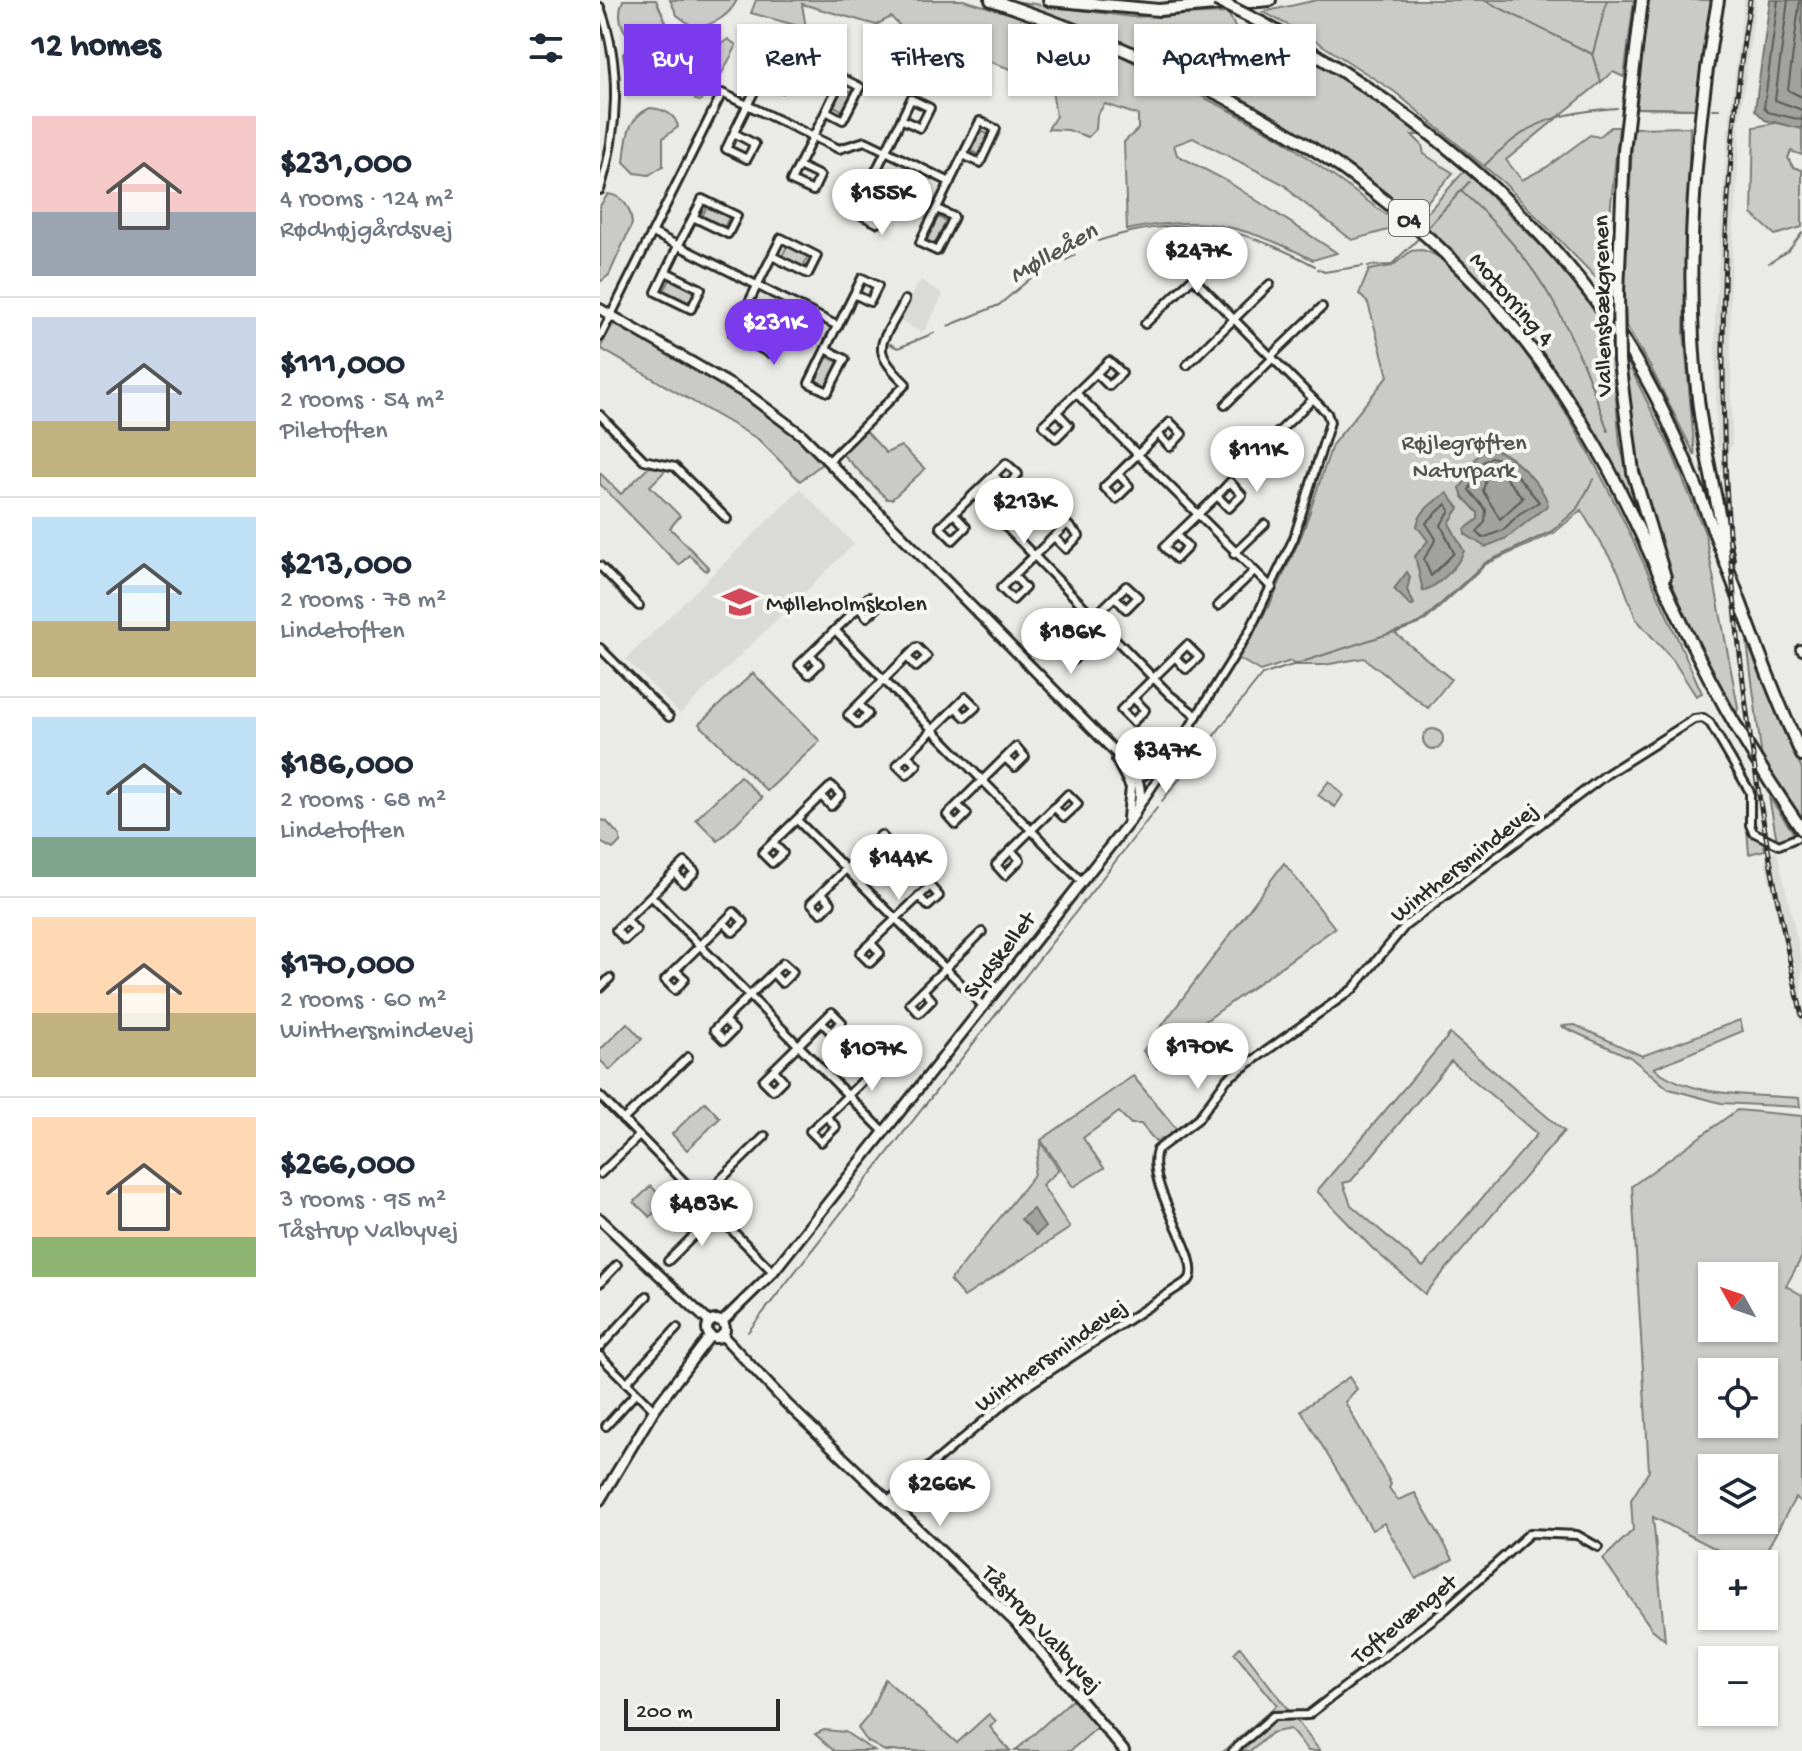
<!DOCTYPE html>
<meta charset="utf-8">
<style>
body{margin:0;font-family:"Gochi Hand",sans-serif;background:#f6f6f7;color:#1f2937;height:100vh;display:flex;flex-direction:column;font-size:30px;white-space:nowrap}
*{box-sizing:border-box;margin:0}
p{font-size:26px;color:#747a83}
.icon{flex:none;width:44px;height:44px;fill:none;stroke:currentColor;stroke-width:2;stroke-linecap:round;stroke-linejoin:round}
.map{position:relative;flex:1;overflow:hidden}
.drawer{display:flex;flex-direction:column;background:#fff;width:600px}
.drawer>*{flex:none}
.banner{position:absolute;left:24px;top:24px;width:760px;height:72px;display:flex;gap:16px}
.needle{width:52px;rotate:310deg}
.fabs{position:absolute;left:1098px;top:1262px;display:grid;gap:16px}
.fabs a{display:grid;place-items:center;width:80px;height:80px;border-radius:0px;background:#fff;box-shadow:0 2px 6px #0004;font-size:40px}
.scale{position:absolute;left:24px;bottom:20px;width:156px;box-sizing:border-box;padding-left:8px;border:4px solid #2b2b2b;border-top:0;font-size:22px;line-height:28px;white-space:nowrap;color:#2b2b2b;-webkit-text-stroke:6px #f6f6f2;paint-order:stroke}
.price{position:absolute;translate:-50% -68px;padding:0 18px;border-radius:28px;background:#fff;color:#222;font-size:26px;line-height:52px;filter:drop-shadow(0 2px 4px #0008)}
.price::after{content:'';position:absolute;left:50%;top:48px;width:24px;height:18px;margin-left:-12px;background:inherit;clip-path:polygon(0 0,100% 0,50% 100%)}
.price.selected{background:#7c3aed;color:#fff}
ul{padding:0;list-style:none}
li{display:flex;align-items:center;gap:24px;height:200px;padding:0 32px}
li+li{border-top:2px solid #e0e1e3}
li span{display:grid;place-items:center;flex:none;width:224px;height:160px;border-radius:0px;color:#555}
li>.icon{margin-inline-start:auto}
span .icon{width:96px;height:96px;fill:#fffc;stroke-width:1}
li b{font-size:34px}
h2{display:flex;justify-content:space-between;align-items:center;height:96px;padding:0 32px;font-size:34px}
.tag{padding:0 28px;border-radius:0px;background:#fff;box-shadow:0 2px 6px #0004;font-size:28px;line-height:72px}
.tag.selected{background:#7c3aed;color:#fff}
main{display:flex;flex:1;min-height:0}
.map>svg:first-child{display:block}
</style>
<main>
<section class="drawer">
<h2>12 homes<svg class="icon" aria-label="filters" viewBox="0 0 24 24"><path d="M4 7h16M4 17h16"/><circle cx="9" cy="7" r="2"/><circle cx="15" cy="17" r="2"/></svg></h2>
<ul>
<li><span style="background:linear-gradient(#f6c9c9 60%,#9aa5b1 0)"><svg class="icon" aria-label="home" viewBox="0 0 24 24"><path d="M3 11l9-7 9 7M6 9v11h12V9"/></svg></span><div><b>$231,000</b><p>4 rooms · 124 m²</p><p>Rødhøjgårdsvej</p></div></li>
<li><span style="background:linear-gradient(#c9d6e8 65%,#c2b280 0)"><svg class="icon" aria-label="home" viewBox="0 0 24 24"><path d="M3 11l9-7 9 7M6 9v11h12V9"/></svg></span><div><b>$111,000</b><p>2 rooms · 54 m²</p><p>Piletoften</p></div></li>
<li><span style="background:linear-gradient(#bfe0f5 65%,#c2b280 0)"><svg class="icon" aria-label="home" viewBox="0 0 24 24"><path d="M3 11l9-7 9 7M6 9v11h12V9"/></svg></span><div><b>$213,000</b><p>2 rooms · 78 m²</p><p>Lindetoften</p></div></li>
<li><span style="background:linear-gradient(#bfe0f5 75%,#7fa58c 0)"><svg class="icon" aria-label="home" viewBox="0 0 24 24"><path d="M3 11l9-7 9 7M6 9v11h12V9"/></svg></span><div><b>$186,000</b><p>2 rooms · 68 m²</p><p>Lindetoften</p></div></li>
<li><span style="background:linear-gradient(#ffd9b3 60%,#c2b280 0)"><svg class="icon" aria-label="home" viewBox="0 0 24 24"><path d="M3 11l9-7 9 7M6 9v11h12V9"/></svg></span><div><b>$170,000</b><p>2 rooms · 60 m²</p><p>Winthersmindevej</p></div></li>
<li><span style="background:linear-gradient(#ffd9b3 75%,#8fb573 0)"><svg class="icon" aria-label="home" viewBox="0 0 24 24"><path d="M3 11l9-7 9 7M6 9v11h12V9"/></svg></span><div><b>$266,000</b><p>3 rooms · 95 m²</p><p>Tåstrup Valbyvej</p></div></li>
</ul>
</section>
<div class="map">
<svg width="1202" height="1751" viewBox="0 0 1202 1751">
<rect width="100%" height="100%" fill="#eaeae6"/>
<filter id="ink" filterUnits="userSpaceOnUse"><feTurbulence type="fractalNoise" baseFrequency=".0125" numOctaves="2"/><feDisplacementMap in="SourceGraphic" scale="16" xChannelSelector="R" yChannelSelector="G"/><feConvolveMatrix kernelMatrix="1 2 1 2 8 2 1 2 1" color-interpolation-filters="sRGB"/></filter>
<g filter="url(#ink)">
<g fill="#dadad6">
<polygon points="1144,0 1156,0 1140,119 1139,125 1129,124"/>
<polygon points="1128,127 1139,127 1140,134 1130,288 1132,444 1129,450 1122,450 1117,447 1115,316"/>
<polygon points="321,280 343,294 325,330 320,332 299,319"/>
<polygon points="200,489 254,544 80,714 26,659"/>
<polygon points="1177,851 1202,961 1202,1028 1165,860 1169,853"/>
</g>
<g fill="#cacac7" stroke="#7a7a79" stroke-width="2" fill-rule="evenodd">
<path d="M23 0H56L66 22 65 28 48 41C24 43 15 20 23 0Z"/>
<path d="M70 0H137C128 18 114 23 96 29L77 15Z"/>
<path d="M156 0H363L416 15 519 55 635 113 682 139 802 226 752 240 695 196 685 185 593 138 574 145 577 155 627 181 737 253 713 260C649 226 599 214 527 230L524 142 538 129V115L505 104 497 115 496 129 488 137 468 130 448 129 456 116 451 83 307 33 291 17 276 25 202 4 206 28 151 13Z"/>
<path d="M405 0 532 17 628 13 636 29 654 35 655 49 671 34C723 64 775 94 819 135H812L822 145 824 154 853 173 814 216C692 115 553 51 405 0Z"/>
<polygon points="717,0 1034,0 1024,77 1013,72 906,160 922,180 947,167 990,135 999,137 1011,127 1019,127 1009,223 1008,290 904,183 795,92 705,34 663,12"/>
<polygon points="1046,0 1111,0 1096,109 1033,108"/>
<path d="M128 39 136 45 135 49 116 84 100 101 95 100C90 75 107 53 128 39Z"/>
<polygon points="241,87 254,93 245,112 232,105"/>
<path d="M50 108C63 109 75 113 78 127L63 138V166L49 175 35 173 24 162C27 138 26 119 50 108Z"/>
<polygon points="1181,122 1202,129 1202,155 1191,151 1188,158 1193,167 1202,170 1202,227 1175,235 1152,214 1154,127"/>
<polygon points="1090,127 1084,332 1095,456 1051,368 1026,326 1024,293 1033,128"/>
<polygon points="379,130 392,136 382,156 369,150"/>
<path d="M865 170 970 275 1010 328 1020 445 1040 521C985 407 914 306 820 221Z"/>
<polygon points="272,186 288,194 278,215 261,207"/>
<path d="M8 194C24 196 31 209 32 224L9 275 0 282V206Z"/>
<polygon points="108,204 130,215 123,230 101,219"/>
<polygon points="336,216 348,222 337,245 325,239"/>
<polygon points="188,244 209,254 202,269 181,258"/>
<path d="M821 250C840 252 855 273 868 286 980 399 1037 551 1102 693L1096 696 1073 660 1036 619 1018 571 981 510 954 533 886 564 826 620 795 633 851 679 828 708 764 658 724 665H694L691 661 660 671 638 658 670 604 703 532 732 445 788 376 768 303 759 294 769 270 792 266 811 251Z"/>
<polygon points="71,278 95,290 87,305 63,293"/>
<polygon points="150,319 173,331 164,350 140,338"/>
<path d="M15 321C78 358 180 404 223 463L200 481 158 439 0 348Z"/>
<path d="M1024 355 1071 450 1105 533 1138 707 1136 718C1090 630 1044 535 1029 436 1025 410 1026 382 1024 355Z"/>
<polygon points="227,357 240,363 228,387 215,380"/>
<polygon points="266,431 286,453 301,446 325,469 292,499 287,499 242,454"/>
<polygon points="49,467 68,468 50,486 80,516 70,528 109,568 106,571 89,555 79,565 0,484 0,473 21,494"/>
<polygon points="1147,642 1202,769 1202,820 1162,759"/>
<polygon points="153,673 220,741 167,791 99,724"/>
<circle cx="833" cy="739" r="10"/>
<polygon points="140,776 162,798 118,841 96,819"/>
<polygon points="729,781 743,795 735,807 718,795"/>
<polygon points="1169,797 1195,835 1184,842 1177,841"/>
<polygon points="0,820 6,821 20,836 20,842 13,849 0,842"/>
<polygon points="1147,828 1164,843 1165,850 1149,854"/>
<polygon points="684,863 735,928 590,1032 557,1068 543,1051"/>
<path d="M1140 1020 1143 1031 1054 1068C1092 1098 1152 1094 1199 1098L1200 1107 1121 1103 1069 1089 1030 1057 961 1026 975 1025 1042 1056Z"/>
<polygon points="27,1023 42,1039 10,1070 0,1060 0,1050"/>
<path d="M850 1034 964 1131 825 1294 772 1248 717 1191ZM851 1061 937 1134 823 1267 751 1205 743 1183 751 1181Z"/>
<polygon points="533,1076 578,1131 556,1142 541,1124 531,1124 519,1112 483,1138 504,1168 473,1187 441,1140"/>
<polygon points="105,1102 120,1118 87,1150 72,1134"/>
<path d="M1137 1110 1202 1116V1257L1186 1286 1202 1295V1502L1195 1498 1159 1564H1146L1053 1517 1065 1640 1052 1629 1003 1559 1033 1530 1031 1500 1049 1471 1032 1186ZM1112 1276H1164V1328H1112ZM1112 1372H1164V1424H1112ZM1164 1468V1520H1112V1468Z"/>
<polygon points="441,1143 459,1170 442,1185 470,1228 364,1297 350,1281 433,1176"/>
<polygon points="51,1186 65,1201 50,1217 34,1202"/>
<polygon points="749,1377 757,1389 745,1402 791,1484 789,1488 798,1500 815,1493 853,1559 816,1579 784,1523 772,1530 701,1410"/>
<polygon points="640,1647 720,1751 708,1751 690,1729 671,1733 651,1751 624,1751 677,1705 634,1653"/>
<polygon points="285,1679 357,1743 389,1714 396,1721 390,1727 410,1751 285,1751 267,1741 258,1728 269,1715"/>
<polygon points="474,1698 498,1727 470,1751 415,1751"/>
<polygon points="224,1730 245,1732 274,1751 234,1751 215,1734"/>
</g>
<g fill="#a1a19e" stroke="#727270" stroke-width="2">
<polygon points="1170,0 1202,0 1202,129 1165,120 1155,110"/>
<polygon points="81,33 101,34 105,42 83,68 81,85 66,84 53,70 47,86 34,88 28,85 23,54 29,46 40,48 46,54 46,47"/>
<path d="M890 449C909 450 944 486 948 505L907 538 885 547 865 534V529L878 519V513L863 497 860 488C873 474 868 456 890 449Z"/>
<path d="M847 493 859 508 849 523 864 551C857 567 840 585 823 591L815 556 828 541 817 526C819 512 835 500 847 493Z"/>
<polygon points="807,572 810,577 807,590 814,604 811,606 794,589"/>
<polygon points="433,1209 445,1227 436,1235 421,1219"/>
</g>
<g fill="none" stroke-linecap="round" stroke-linejoin="round">
<g stroke="#5a5a59" stroke-width="2">
<polyline points="1178,0 1164,108 1168,112 1202,120"/>
<polyline points="1188,0 1175,100 1202,110"/>
<polyline points="1200,0 1188,90 1202,97"/>
<polygon points="83,41 89,41 90,46 77,63 73,75 50,62 53,55"/>
<polygon points="891,457 905,461 939,502 919,514 903,530 883,538 877,532 885,522 886,510 869,490 880,464"/>
<polygon points="896,467 923,498 900,519 883,491 888,469"/>
<polygon points="846,504 850,510 841,525 854,553 831,576 824,559 836,539 826,523"/>
</g>
<g stroke="#727270" stroke-width="2">
<polyline points="884,0 992,54 1001,82"/>
<polyline points="993,53 1007,0"/>
<polyline points="1037,108 1093,109"/>
<polyline points="1112,109 1119,109"/>
<path d="M885 165C926 122 959 112 1017 108"/>
<path d="M861 191C943 263 973 330 1008 431"/>
<polyline points="828,227 869,182"/>
<path d="M498 241C581 213 639 225 715 266"/>
<polyline points="1169,263 1188,251 1202,233"/>
<polyline points="768,266 791,265 819,238"/>
<polyline points="718,269 724,272 763,266"/>
<polyline points="348,326 399,305 431,278 475,255"/>
<polyline points="290,344 298,348 334,333"/>
<polyline points="562,801 662,675 819,624 885,563 952,531 976,510 994,479"/>
<polyline points="148,1332 557,808"/>
</g>
<g stroke="#2b2b2b" stroke-width="12">
<g id="street">
<path d="M0 7C22 66 18 131 0 190"/>
<path d="M134 133 155 144 147 159 126 149C140 120 154 91 169 63L170 61 190 71 182 88 161 78"/>
<path d="M199 166 220 176 213 191 191 181 226 111C231 100 237 89 242 78L260 87 243 120 226 111"/>
<path d="M272 179 293 190 277 223 255 212C262 199 268 186 275 173L299 124 311 99 330 108 320 128 301 119"/>
<polyline points="337,209 354,217 337,251 320,243 322,238 380,121 396,129 380,163 363,155"/>
<polyline points="53,233 238,326"/>
<path d="M66 272 101 289 91 309 56 292C63 277 71 261 78 246L102 200V199L137 216 128 234 93 217"/>
<path d="M142 315 179 334 169 353 133 334 142 315 143 314C152 296 161 278 170 260L181 238 217 256 208 274 172 256"/>
<polyline points="545,324 627,245"/>
<polyline points="0,337 122,93 239,149 265,141 350,182"/>
<polyline points="226,349 245,359 228,392 209,383 235,330 238,326 254,294 270,302 278,286 262,278 254,294"/>
<polyline points="671,356 722,307"/>
<polyline points="587,365 670,284"/>
<polyline points="476,393 672,588"/>
<polyline points="625,405 673,358"/>
<polyline points="457,412 469,425 456,438 443,425 509,361 522,373 509,386 496,373"/>
<polyline points="0,415 44,460 75,467 127,519"/>
<polyline points="671,439 689,457"/>
<polyline points="668,442 713,399"/>
<path d="M228 462 306 384C266 345 283 345 305 300"/>
<polyline points="518,474 504,487 516,499 529,486 518,474 570,422 582,434 570,447 558,434"/>
<polyline points="374,494 570,695 597,716"/>
<polyline points="354,514 366,527 353,540 340,527 406,463 418,474 406,487 394,475"/>
<polyline points="576,535 588,547 576,559 564,547 617,496 629,508 642,495 630,482 617,496"/>
<polyline points="634,554 665,524"/>
<polyline points="0,566 39,606"/>
<polyline points="414,576 425,588 413,600 401,588 467,524 479,536 466,549 454,537"/>
<polyline points="618,606 653,572"/>
<polyline points="235,630 481,881"/>
<polyline points="474,637 485,648 472,661 461,649 526,586 538,597 526,609 515,597"/>
<polyline points="0,648 69,717"/>
<polyline points="1200,649 1202,651"/>
<polyline points="210,654 219,664 209,674 199,665 269,597 278,607 267,617 258,607"/>
<polyline points="533,698 545,710 533,722 521,710 587,645 599,657 586,669 575,657"/>
<polyline points="259,704 268,714 258,724 248,715 317,647 327,657 316,667 307,657"/>
<polyline points="307,755 317,765 307,775 297,765 366,697 376,707 365,717 356,708"/>
<polyline points="530,783 568,762 649,632 694,538 730,422 727,413 593,278"/>
<polyline points="357,805 367,814 356,825 347,815 416,747 425,757 415,767 405,758"/>
<polyline points="538,808 565,768"/>
<polyline points="197,820 383,1006"/>
<polyline points="173,843 183,853 172,863 162,853 229,788 232,786 241,795 231,806 221,796"/>
<polyline points="411,850 420,860 405,875 396,865 468,794 478,804 464,817 454,807"/>
<polyline points="222,893 231,903 221,913 211,903 281,835 290,845 279,855 270,846"/>
<polyline points="51,896 284,1132"/>
<polyline points="26,920 36,930 25,940 16,930 85,862 95,872 84,883 75,873"/>
<polyline points="271,943 280,953 270,963 260,953 330,886 339,896 328,906 319,896"/>
<polyline points="75,970 85,979 75,990 65,980 134,912 144,922 133,932 124,923"/>
<polyline points="0,988 10,978"/>
<polyline points="323,990 332,1000 319,1013 310,1003 382,932"/>
<polyline points="124,1020 134,1030 124,1040 114,1030 183,963 193,972 182,983 173,973"/>
<polyline points="174,1070 183,1080 173,1090 163,1080 232,1012 242,1022 231,1032 222,1023"/>
<polyline points="0,1096 173,1272"/>
<polyline points="226,1116 236,1127 221,1142 210,1131 230,1113 286,1058"/>
<polyline points="23,1120 88,1057"/>
<polyline points="0,1174 39,1136"/>
<polyline points="101,1199 165,1136"/>
<polyline points="68,1261 116,1214"/>
<polyline points="0,1283 17,1265"/>
<polyline points="0,1347 47,1296"/>
<polyline points="0,1356 54,1410"/>
<polyline points="26,1383 77,1328"/>
<polyline points="6,1426 36,1393"/>
<path d="M288 1501 421 1390 589 1280C604 1259 544 1186 557 1150L598 1119 627 1079 753 989 805 926 1007 774 1094 719 1103 718 1110 723 1150 792V825L1153 832 1179 845 1196 838"/>
<polyline points="633,1751 673,1716 708,1715 846,1609 930,1533 977,1535 998,1547"/>
</g>
</g>
<g stroke="#2b2b2b" stroke-width="14">
<g id="secondary">
<path d="M0 309 150 396 202 435 529 766C544 784 543 803 530 821L173 1272 122 1322"/>
<polyline points="517,760 531,787 528,818"/>
<polyline points="0,1219 109,1322"/>
<circle cx="116" cy="1329" r="9"/>
<polyline points="122,1335 187,1404 415,1622 524,1751"/>
<polyline points="0,1500 54,1410 110,1336"/>
</g>
</g>
<g stroke="#2b2b2b" stroke-width="16">
<g id="highway">
<path d="M391 0C652 86 868 214 1005 462 1038 522 1063 586 1094 648 1125 711 1162 772 1202 830"/>
<polyline points="449,0 559,10 670,0"/>
<path d="M1118 0C1095 130 1083 268 1098 399 1104 454 1119 506 1128 560"/>
<path d="M664 24C822 113 970 232 1055 395 1114 511 1147 637 1202 755"/>
<polyline points="1018,292 1024,151 1042,0"/>
<polyline points="1019,361 1033,472 1065,577"/>
</g>
</g>
<use href="#street" stroke="#f6f6f2" stroke-width="6"/>
<use href="#secondary" stroke="#f6f6f2" stroke-width="8"/>
<use href="#highway" stroke="#f6f6f2" stroke-width="10"/>
<g stroke="#2b2b2b" stroke-width="5">
<path id="rail" d="M1150 0C1097 338 1126 684 1202 1016"/>
</g>
<use href="#rail" stroke="#f6f6f2" stroke-width="2" stroke-dasharray="6" stroke-linecap="butt"/>
<g stroke="#2b2b2b" stroke-width="16" stroke-linecap="butt">
<g id="highway-bridge">
<polyline points="616,0 664,24"/>
<polyline points="1018,292 1019,361"/>
</g>
</g>
<use href="#highway-bridge" stroke="#f6f6f2" stroke-width="10"/>
</g>
</g>
<defs>
<g id="school-bare" transform="scale(2.76)"><path d="M0-5L7-2L0 1L-7-2ZM-4 1L0 2.5L4 1V4Q0 6-4 4Z" fill="#d1495b" stroke="#f6f6f2" stroke-width="2.5" paint-order="stroke"/></g>
</defs>
<g fill-rule="evenodd">
<use href="#school-bare" x="140" y="602"/>
</g>
<g text-anchor="middle" stroke-width="8" stroke-linejoin="round" paint-order="stroke">
<rect fill="#f6f6f2" stroke="#686867" stroke-width="2" x="789" y="200" width="40" height="36" rx="6"/>
<g font-size="22" font-weight="bold" fill="#2b2b2b">
<text x="809" y="226">O4</text>
</g>
<g font-size="24" fill="#2b2b2b" stroke="#f6f6f2">
<text transform="translate(913 298) rotate(49)" y="8">Motorring 4</text>
<text transform="translate(1001 306) rotate(-91)" y="8">Vallensbækgrenen</text>
<text transform="translate(863 861) rotate(-38)" y="8">Winthersmindevej</text>
<text transform="translate(398 954) rotate(-52)" y="8">Sydskellet</text>
<text transform="translate(450 1354) rotate(-35)" y="8">Winthersmindevej</text>
<text transform="translate(803 1618) rotate(-39)" y="8">Toftevænget</text>
<text transform="translate(443 1628) rotate(47)" y="8">Tåstrup Valbyvej</text>
</g>
<g font-size="24" fill="#535352" stroke="#f6f6f2">
<text x="864" y="449">Røjlegrøften<tspan x="864" dy="28">Naturpark</tspan></text>
</g>
<g font-size="24" fill="#2b2b2b" stroke="#f6f6f2" text-anchor="start">
<text x="166" y="610">Mølleholmskolen</text>
</g>
<g font-size="26" font-style="italic" fill="#545453" stroke="#f6f6f2">
<text transform="translate(452 251) rotate(-30)" y="9">Mølleåen</text>
</g>
</g>
</svg>
<div class="fabs">
<a><svg class="needle" viewBox="-14 -14 28 28"><path d="M0-13l5 13h-10z" fill="#e53935"/><path d="M0 13l5-13h-10z" fill="#747a83"/></svg></a>
<a><svg class="icon" aria-label="locate" viewBox="0 0 24 24"><circle cx="12" cy="12" r="6"/><path d="M12 2v4M12 18v4M2 12h4M18 12h4"/></svg></a>
<a><svg class="icon" aria-label="layers" viewBox="0 0 24 24"><path d="M12 4l9 5-9 5-9-5zM3 14l9 5 9-5"/></svg></a>
<a>+</a>
<a>−</a>
</div>
<div class="scale">200 m</div>
<b class="price" style="left:282px;top:237px">$155K</b>
<b class="price" style="left:597px;top:295px">$247K</b>
<b class="price selected" style="left:174px;top:367px">$231K</b>
<b class="price" style="left:657px;top:494px">$111K</b>
<b class="price" style="left:424px;top:546px">$213K</b>
<b class="price" style="left:471px;top:676px">$186K</b>
<b class="price" style="left:566px;top:795px">$347K</b>
<b class="price" style="left:299px;top:902px">$144K</b>
<b class="price" style="left:598px;top:1091px">$170K</b>
<b class="price" style="left:272px;top:1093px">$107K</b>
<b class="price" style="left:102px;top:1248px">$483K</b>
<b class="price" style="left:340px;top:1528px">$266K</b>
<div class="banner">
<a class="tag selected">Buy</a>
<a class="tag">Rent</a>
<a class="tag">Filters</a>
<a class="tag">New</a>
<a class="tag">Apartment</a>
</div>
</div>
</main>
